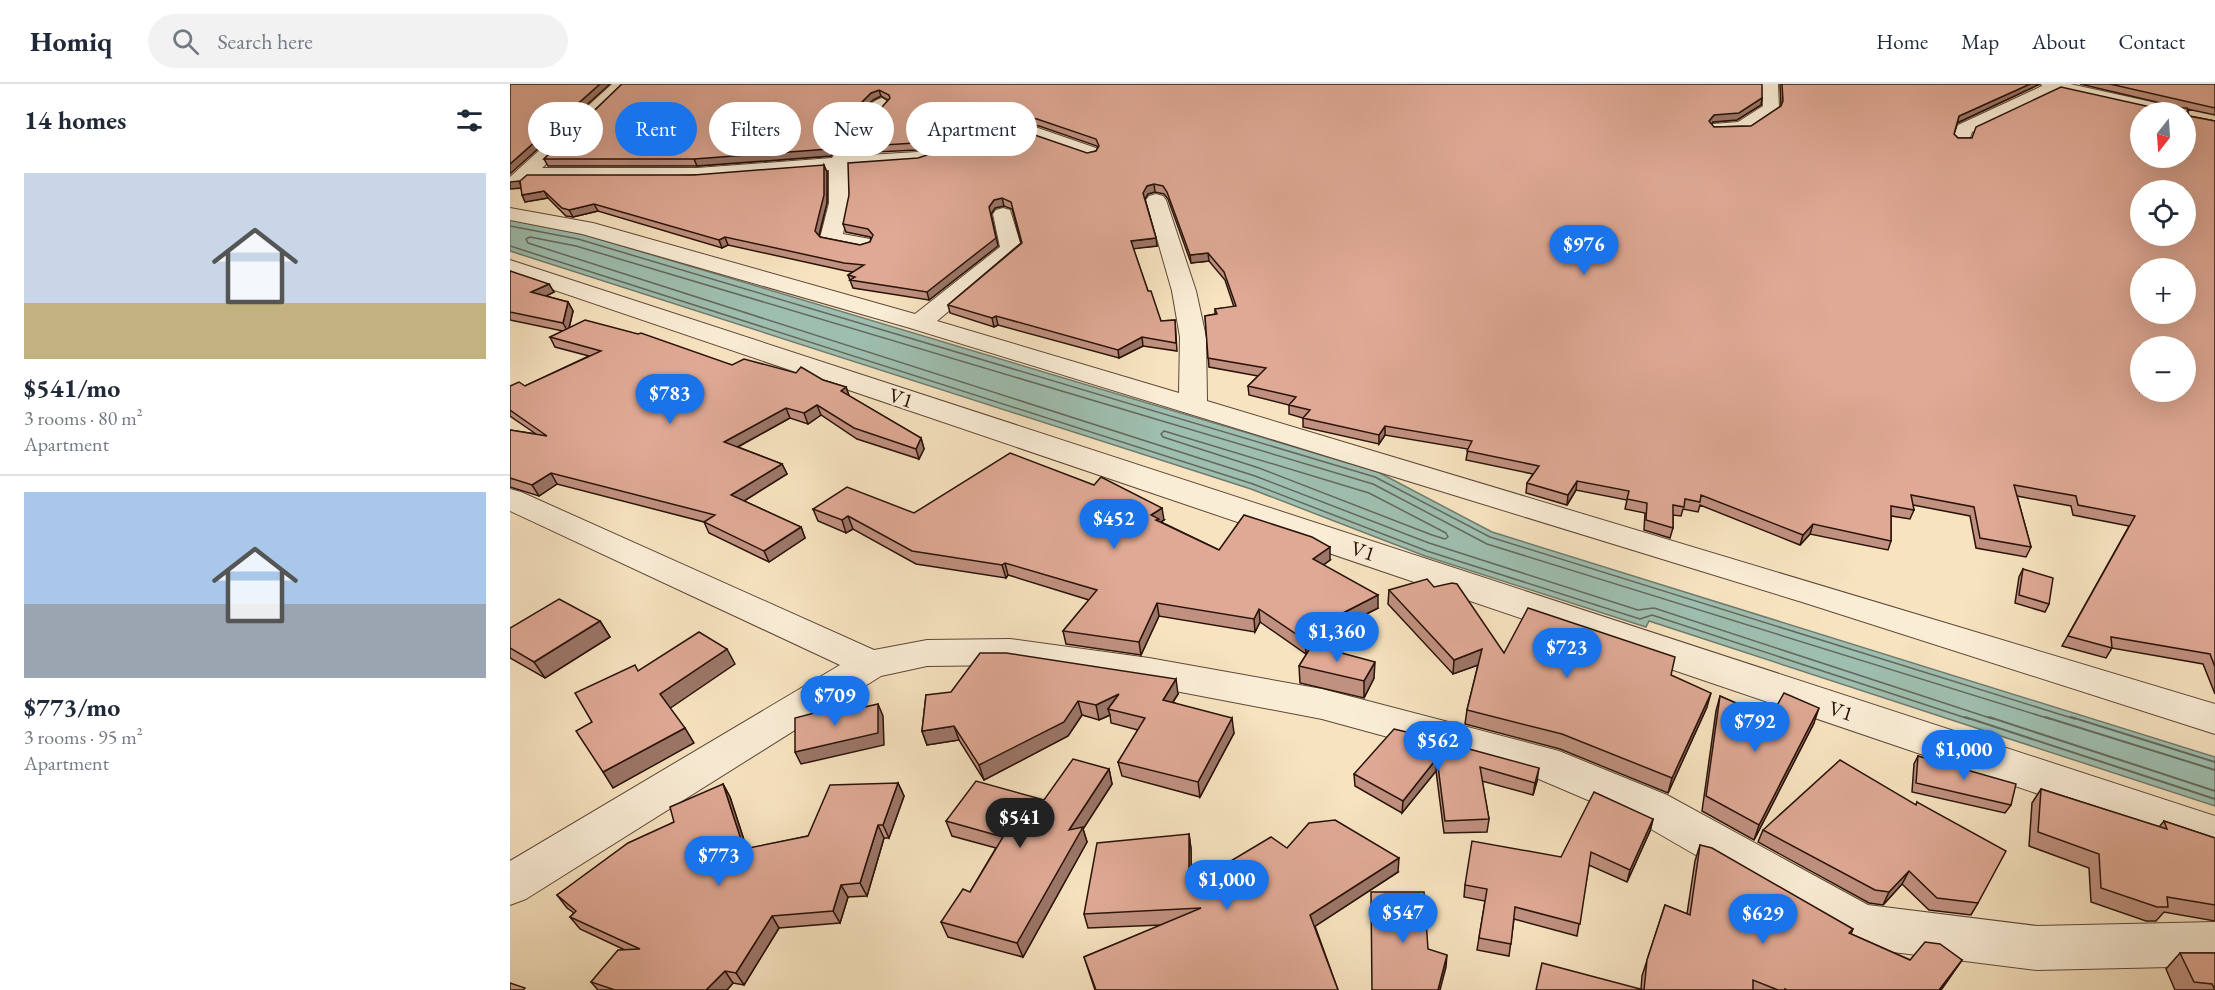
<!DOCTYPE html>
<meta charset="utf-8">
<style>
body{margin:0;font-family:"EB Garamond",serif;background:#f2f2f3;color:#1f2937;height:100vh;display:flex;flex-direction:column;font-size:22px;white-space:nowrap}
*{box-sizing:border-box;margin:0}
p{font-size:20px;color:#747a83}
.icon{flex:none;width:33px;height:33px;fill:none;stroke:currentColor;stroke-width:2;stroke-linecap:round;stroke-linejoin:round}
.map{position:relative;flex:1;overflow:hidden}
.details{display:flex;flex-direction:column;background:#fff;width:510px}
.details>*{flex:none}
.hud{position:absolute;left:18px;top:18px;width:570px;height:54px;display:flex;gap:12px}
.needle{width:39px;rotate:197deg}
.fabs{position:absolute;left:1620px;top:18px;display:grid;gap:12px}
.fabs a{display:grid;place-items:center;width:66px;height:66px;border-radius:50%;background:#fff;box-shadow:0 6px 24px #0002;font-size:30px}
.price{position:absolute;translate:-50% -51px;padding:0 14px;border-radius:21px;background:#1a73e8;color:#fff;font-size:20px;line-height:39px;filter:drop-shadow(0 2px 3px #0008)}
.price::after{content:'';position:absolute;left:50%;top:36px;width:18px;height:14px;margin-left:-9px;background:inherit;clip-path:polygon(0 0,100% 0,50% 100%)}
.price.selected{background:#222;color:#fff}
ul{padding:0;list-style:none}
li{display:grid;align-content:center;gap:12px;height:318px;padding:0 24px}
li+li{border-top:2px solid #e0e1e3}
li span{display:grid;place-items:center;height:186px;border-radius:0px;color:#555}
li>.icon{margin-inline-start:auto}
span .icon{width:108px;height:108px;fill:#fffc;stroke-width:1}
li b{font-size:26px}
h2{display:flex;justify-content:space-between;align-items:center;height:72px;padding:0 24px;font-size:26px}
.tag{padding:0 21px;border-radius:27px;background:#fff;box-shadow:0 6px 24px #0002;font-size:21px;line-height:54px}
.tag.selected{background:#1a73e8;color:#fff}
header{display:flex;align-items:center;gap:36px;box-sizing:border-box;height:84px;padding:0 30px;background:#fff;border-bottom:2px solid #e0e1e3}
header strong{font-size:28px}
nav{display:flex;gap:33px;margin-inline-start:auto;font-size:21px}
.search{width:420px;height:54px;background:#f2f2f3;display:flex;align-items:center;gap:15px;box-sizing:border-box;padding:0 21px;border-radius:33px;color:#747a83;font-size:22px}
main{display:flex;flex:1;min-height:0}
.map>svg:first-child{display:block}
</style>
<header>
<strong>Homiq</strong>
<div class="search"><svg class="icon" aria-label="search" viewBox="0 0 24 24"><circle cx="10" cy="10" r="6"/><path d="M15 15l6 6"/></svg>Search here</div>
<nav><a>Home</a><a>Map</a><a>About</a><a>Contact</a></nav>
</header>
<main>
<section class="details">
<h2>14 homes<svg class="icon" aria-label="filters" viewBox="0 0 24 24"><path d="M4 7h16M4 17h16"/><circle cx="9" cy="7" r="2"/><circle cx="15" cy="17" r="2"/></svg></h2>
<ul>
<li><span style="background:linear-gradient(#c9d6e8 70%,#c2b280 0)"><svg class="icon" aria-label="home" viewBox="0 0 24 24"><path d="M3 11l9-7 9 7M6 9v11h12V9"/></svg></span><div><b>$541/mo</b><p>3 rooms · 80 m²</p><p>Apartment</p></div></li>
<li><span style="background:linear-gradient(#a9c7e8 60%,#9aa5b1 0)"><svg class="icon" aria-label="home" viewBox="0 0 24 24"><path d="M3 11l9-7 9 7M6 9v11h12V9"/></svg></span><div><b>$773/mo</b><p>3 rooms · 95 m²</p><p>Apartment</p></div></li>
</ul>
</section>
<div class="map">
<svg width="1705" height="906" viewBox="0 0 1705 906">
<rect width="100%" height="100%" fill="#f7e3c0"/>
<filter id="stains"><feTurbulence type="fractalNoise" baseFrequency=".00333" numOctaves="4"/><feColorMatrix values="0 0 0 0 .2 0 0 0 0 .09 0 0 0 0 .02 0 0 0 .5 -.17"/></filter>
<radialGradient id="worn" r=".72"><stop offset=".6" stop-color="#630" stop-opacity="0"/><stop offset="1" stop-color="#630" stop-opacity=".3"/></radialGradient>
<polygon fill="#9ebeaf" stroke="#707a6d" stroke-width="1.5" points="0,135 69,149 868,388 982,448 1705,673 1705,722 1139,537 1136,543 915,472 741,405 0,167"/>
<g fill="none" stroke-linecap="round" stroke-linejoin="round">
<g stroke="#64685c" stroke-width="1.5">
<polyline points="0,142 68,155 865,393 980,453 1565,635"/>
<polyline points="0,162 743,400 917,467 1130,535 1142,531 1459,635"/>
<polygon points="654,347 859,409 936,449 938,453 935,455 922,451 749,384 653,353 651,350"/>
<polyline points="1483,635 1144,524 1128,526 919,459 745,392 18,159 16,155 20,153 66,162 863,400 977,460 1540,635"/>
</g>
<g stroke="#64685c" stroke-width="2">
<polyline points="1455,633 1705,715"/>
<polyline points="1479,633 1705,707"/>
<polyline points="1535,633 1705,686"/>
<polyline points="1561,633 1705,678"/>
</g>
<g stroke="#5d4738" stroke-width="2">
<g id="minor">
<path d="M102 0H119L32 84H187L322 74C333 57 352 19 372 14L380 19 364 37 342 72 407 68 496 38 528 44 586 64 588 68 586 72 579 74 518 53 497 49 409 79 338 84 339 119 333 150 360 155 363 160 360 165 352 167 313 159 310 154 319 119V86L187 96H20L13 102H0V93Z"/>
<polygon points="1252,0 1268,0 1269,24 1267,28 1238,47 1203,48 1200,44 1203,40 1228,38 1253,22"/>
<polygon points="1531,0 1560,0 1669,24 1671,28 1643,28 1548,7 1462,48 1458,59 1446,59 1443,55 1448,41 1532,2"/>
<polygon points="646,110 653,112 656,116 686,207 696,253 697,317 1705,620 1705,650 1292,518 400,244 72,150 0,136 0,124 83,139 405,230 490,163 483,130 486,126 493,124 500,126 512,165 427,237 669,309 670,253 662,207 636,116 639,112"/>
<polygon points="0,176 1705,732 1705,770 0,191"/>
<polygon points="0,405 11,408 364,566 417,556 500,555 639,574 812,605 1049,667 1157,711 1358,821 1527,842 1705,838 1705,882 1527,886 1351,864 1334,857 1127,737 1024,693 812,635 639,602 500,581 417,582 371,592 16,815 0,821 0,777 330,581 0,427"/>
</g>
</g>
<use href="#minor" fill="#faedd6" fill-rule="evenodd"/>
</g>
<g fill="#c09180" stroke="#2a130a" stroke-width="1.5">
<polygon points="112,0 1252,14 1251,21 1227,36 1203,38 1201,40 1204,43 1241,42 1271,22 1270,0 1530,0 1447,39 1444,50 1448,54 1462,54 1645,24 1672,24 1570,0 1705,0 1705,31 1677,25 1679,32 1705,37 1705,610 1693,580 1602,564 1596,574 1552,562 1619,442 1563,431 1561,422 1507,412 1521,463 1516,473 1466,464 1460,432 1403,421 1404,426 1400,435 1381,432 1381,457 1378,466 1300,450 1290,461 1190,421 1188,428 1173,425 1171,432 1163,431 1163,444 1160,454 1134,446 1135,429 1115,425 1117,416 1066,406 1057,421 1016,409 1017,399 1023,390 956,376 958,365 875,351 869,360 793,343 793,334 779,330 779,321 739,311 738,302 748,292 699,283 695,232 705,230 705,225 724,223 715,196 699,177 681,179 658,115 654,110 645,108 638,110 635,115 646,154 647,162 623,164 638,207 651,237 665,236 667,267 633,262 609,274 488,241 484,243 440,229 438,221 511,159 502,125 494,122 485,124 481,130 488,162 419,216 343,204 338,191 343,188 336,187 218,161 212,164 88,127 63,133 56,132 38,114 15,118 9,97 10,99 184,91 317,88 317,119 309,152 310,153 350,161 360,158 361,154 360,153 336,148 333,140 586,67 588,64 587,62 529,42 495,36 407,66 346,69 344,63 378,16 371,12 363,16 349,29 321,72 187,82 38,82 34,75"/>
<polygon points="0,187 44,208 36,212 58,218 63,227 59,244 222,281 313,296 336,303 339,312 411,354 414,365 409,375 347,355 311,331 298,340 280,334 228,363 272,380 277,390 234,417 291,443 295,454 259,478 199,449 194,438 47,400 29,412 0,403 0,346 26,350 0,332 0,302 15,302 79,272 45,263 40,253 53,247 0,236"/>
<polygon points="303,425 404,429 654,436 651,438 709,466 820,476 813,481 868,524 833,542 806,562 864,594 854,614 790,599 789,582 798,568 796,570 750,538 745,548 649,532 631,571 556,560 553,547 579,516 498,491 496,494 406,480 343,445 336,449 308,437"/>
<polygon points="1513,485 1539,520 1535,528 1505,519 1509,493"/>
<polygon points="924,503 994,569 1161,591 1197,623 1158,709 1050,665 955,640 957,626 968,581 943,590 878,520 879,506"/>
<polygon points="90,537 100,553 35,594 0,574 0,544"/>
<polygon points="668,610 663,618 724,649 690,713 612,692 608,678 628,646 601,639 600,631 589,636 572,631 558,652 474,696 449,656 417,661 412,647 416,611"/>
<polygon points="1210,612 1260,634 1304,639 1244,756 1192,727 1206,627"/>
<polygon points="946,668 1027,697 1023,711 972,697 979,735 977,748 934,749 926,687 892,729 845,702 844,690"/>
<polygon points="1408,672 1501,721 1495,729 1402,708 1404,680"/>
<polygon points="599,685 602,700 573,745 577,758 513,873 438,853 431,838 460,808 486,764 442,752 436,737 534,716"/>
<polygon points="388,699 394,712 379,754 374,754 357,812 338,813 330,839 269,844 234,901 223,899 217,906 88,906 81,898 115,866 70,845 60,833 64,829 57,824 47,811 164,738 213,700 220,713 237,765 298,752"/>
<polygon points="1531,705 1649,743 1654,737 1705,754 1705,837 1654,828 1646,837 1636,837 1581,818 1579,784 1519,762 1522,719"/>
<polygon points="1407,718 1468,819 1461,831 1419,826 1392,800 1373,821 1359,819 1248,758 1253,746 1406,721"/>
<polygon points="1143,735 1140,747 1117,798 1079,781 1067,852 1004,835 999,872 967,866 975,817 954,813 955,801 1051,773"/>
<polygon points="679,750 681,765 681,800 777,764 888,788 805,842 828,906 585,906 574,873 652,841 578,844 574,830"/>
<polygon points="1190,761 1343,845 1341,850 1400,876 1452,876 1431,906 1026,906 1131,905 1132,892 1155,821 1177,830 1185,777"/>
<polygon points="1670,869 1705,869 1705,906 1665,906 1656,885"/>
</g>
<g fill="#9c7668" stroke="#2a130a" stroke-width="1.5">
<polygon points="90,0 100,0 0,90 0,80"/>
<polygon points="1520,0 1530,0 1447,39 1449,32"/>
<polygon points="369,6 371,12 363,16 349,29 321,72 187,82 184,75 347,23 361,9"/>
<polygon points="1252,14 1251,21 1227,36 1203,38 1198,44 1199,37 1204,31"/>
<polygon points="494,29 495,36 407,66 405,59"/>
<polygon points="314,81 317,88 317,119 308,155 305,147"/>
<polygon points="9,97 12,104 0,105 0,98"/>
<polygon points="644,100 645,108 638,110 634,117 633,109 637,102"/>
<polygon points="34,107 38,114 15,118 12,111"/>
<polygon points="492,114 494,122 485,124 481,130 488,162 419,216 417,208 484,116"/>
<polygon points="84,120 88,127 63,133 59,126"/>
<polygon points="215,153 218,161 212,164 209,156"/>
<polygon points="646,154 647,162 622,165 621,157"/>
<polygon points="698,169 699,177 681,179 680,171"/>
<polygon points="39,200 44,208 26,217 21,208"/>
<polygon points="58,218 63,227 58,248 53,239"/>
<polygon points="486,232 488,241 484,243 482,234"/>
<polygon points="632,253 633,262 609,274 608,266"/>
<polygon points="336,303 340,314 331,307"/>
<polygon points="307,321 311,331 298,340 294,329"/>
<polygon points="276,324 280,334 218,368 214,358"/>
<polygon points="875,342 875,351 869,360 869,351"/>
<polygon points="411,354 414,365 409,375 406,365"/>
<polygon points="272,380 277,390 226,422 221,411"/>
<polygon points="41,389 47,400 29,412 22,401"/>
<polygon points="1067,397 1066,406 1057,421 1058,411"/>
<polygon points="652,424 654,436 649,439 641,431"/>
<polygon points="338,432 343,445 336,449 332,436"/>
<polygon points="1303,440 1300,450 1290,461 1293,451"/>
<polygon points="291,443 295,454 259,478 254,467"/>
<polygon points="820,463 820,476 804,488 803,475"/>
<polygon points="495,479 498,491 496,494 492,481"/>
<polygon points="868,511 868,524 833,542 796,570 795,556 833,529"/>
<polygon points="647,519 649,532 631,571 629,558"/>
<polygon points="749,525 750,538 745,548 744,535"/>
<polygon points="90,537 100,553 35,594 24,578"/>
<polygon points="217,565 225,580 159,625 150,610"/>
<polygon points="972,565 971,580 943,590 944,576"/>
<polygon points="865,578 864,594 854,614 854,597"/>
<polygon points="666,595 668,610 655,630 653,616"/>
<polygon points="1201,609 1197,623 1158,709 1162,694"/>
<polygon points="609,610 598,625 600,631 589,636 586,621"/>
<polygon points="568,617 572,631 558,652 474,696 469,681"/>
<polygon points="368,620 373,632 374,661 291,680 285,668"/>
<polygon points="1309,624 1304,639 1244,756 1249,741"/>
<polygon points="722,634 724,649 690,713 688,698"/>
<polygon points="444,642 449,656 417,661 412,647"/>
<polygon points="175,644 184,659 103,704 93,688"/>
<polygon points="927,674 926,687 892,729 893,717"/>
<polygon points="1029,684 1027,697 1023,711 1025,699"/>
<polygon points="599,685 602,700 573,745 577,758 513,873 507,859 559,746"/>
<polygon points="388,699 394,712 379,754 373,741"/>
<polygon points="213,700 220,713 241,778 234,765"/>
<polygon points="1143,735 1140,747 1117,798 1120,786"/>
<polygon points="368,741 374,754 357,812 350,799"/>
<polygon points="679,750 681,765 682,816 679,802"/>
<polygon points="889,774 888,788 801,845 800,831"/>
<polygon points="1399,787 1392,800 1373,821 1379,808"/>
<polygon points="331,801 338,813 330,839 323,827"/>
<polygon points="262,832 269,844 234,901 226,889"/>
<polygon points="937,871 936,883 930,906 928,906"/>
<polygon points="1452,876 1431,906 1429,906"/>
<polygon points="215,887 223,899 217,906 196,906"/>
</g>
<g fill="#dfa995" stroke="#2a130a" stroke-width="1.5" fill-rule="evenodd">
<polygon points="0,0 90,0 0,80"/>
<path d="M112 0H1252V14L1229 29 1204 31 1199 37 1204 43 1241 42 1271 22 1273 17 1272 0H1520L1449 32 1444 50 1448 54H1462L1466 43 1551 3 1645 24H1677L1679 32 1705 37V583L1700 570 1601 553 1602 564 1558 552 1625 432 1568 421 1566 412 1504 401 1521 463 1470 454 1464 423 1401 411 1404 426 1381 422V457L1303 440 1293 451 1191 411 1190 418 1175 415 1174 423 1163 421V444L1136 436 1137 419 1117 415 1119 407 1067 397 1058 411 1017 399 1029 382 957 367 962 357 875 342 869 351 793 334 800 326 779 321 786 313 738 302 756 284 698 274 695 232 707 230 705 225 726 222 714 188 698 169 680 171 657 108 653 102 644 100 637 102 633 109 646 154 621 157 638 207H641L651 237 665 236 666 259 632 253 608 266 486 232 482 234 438 221 512 159 501 118 492 114 484 116 479 123 486 154 417 208 340 196 345 193 338 191 354 181 334 179 215 153 209 156 84 120 59 126 52 124 34 107 12 111 10 97 17 91H184L314 81V111L305 147 310 153 350 161 360 158 363 151 358 145 333 140 339 111 338 79 408 74 496 45 516 48 577 69 586 67 589 62 586 55 527 35 494 29 405 59 344 63 364 32 380 14 379 11 369 6 361 9 347 23 319 65 184 75H34ZM1630 28H1676V74H1630ZM1630 106H1676V152H1630ZM1630 184H1676V230H1630ZM1630 262H1676V308H1630Z"/>
<polygon points="1600,0 1705,0 1705,24"/>
<polygon points="0,187 39,200 21,208 58,218 53,239 0,228"/>
<polygon points="75,236 128,250 131,249 222,281 234,275 286,289 291,283 313,296 336,303 331,307 411,354 406,365 344,344 307,321 294,329 276,324 214,358 272,380 221,411 291,443 254,467 194,438 205,431 41,389 22,401 0,394 0,346 37,352 0,326 0,302 9,298 15,302 91,267 40,253"/>
<polygon points="500,369 584,401 591,393 652,424 641,431 649,435 646,436 709,466 734,431 802,453 820,463 803,475 868,511 833,529 795,556 749,525 744,535 647,519 629,558 553,547 587,506 495,479 492,481 402,467 338,432 332,436 303,425 337,403 404,429"/>
<polygon points="1513,485 1543,494 1539,520 1509,511"/>
<polygon points="917,495 924,503 942,499 947,500 994,569 1018,524 1165,573 1161,591 1201,609 1162,694 1052,650 957,626 972,565 944,576 879,506"/>
<polygon points="49,515 90,537 24,578 0,564 0,544"/>
<polygon points="189,548 217,565 150,610 175,644 93,688 66,647 82,638 65,609 125,581 128,587"/>
<polygon points="802,561 865,578 854,597 789,582"/>
<polygon points="470,569 496,569 666,595 653,616 722,634 688,698 608,678 635,634 598,625 609,610 586,621 568,617 554,638 469,681 444,642 412,647 416,611 441,608"/>
<polygon points="1274,609 1309,624 1249,741 1196,712 1210,612 1260,634"/>
<polygon points="368,620 368,649 285,668 285,634 331,622 332,628"/>
<polygon points="884,645 917,653 946,668 948,662 1029,684 1025,699 970,683 979,735 935,737 927,674 893,717 844,690"/>
<polygon points="1408,672 1506,700 1501,721 1406,699"/>
<polygon points="563,675 599,685 559,746 573,743 507,859 431,838 453,805 460,808 493,753 436,737 466,697 534,716"/>
<polygon points="1330,676 1406,721 1407,718 1496,767 1468,819 1427,814 1399,787 1379,808 1365,806 1253,746"/>
<polygon points="388,699 373,741 368,741 350,799 331,801 323,827 262,832 226,889 215,887 196,906 105,906 81,898 108,866 130,865 60,833 66,827 47,811 118,759 164,738 160,723 213,700 234,765 298,752 320,701"/>
<polygon points="1531,705 1657,745 1654,737 1705,754 1705,821 1657,813 1658,823 1647,823 1591,804 1589,770 1528,748"/>
<polygon points="1084,708 1143,735 1120,786 1081,768 1070,840 1005,823 1001,860 969,854 977,805 955,801 962,757 1051,773"/>
<polygon points="825,736 889,774 800,831 828,906 586,906 574,873 691,824 574,830 587,759 679,750 679,802 761,753 777,764 799,739"/>
<polygon points="1190,761 1202,764 1343,845 1339,849 1400,876 1415,858 1430,860 1452,876 1429,906 1277,906 1275,905 1275,906 1268,906 1243,896 1243,906 1026,906 1032,879 1134,906 1137,876 1155,821 1180,831"/>
<polygon points="861,808 914,808 918,865 937,871 928,906 862,906"/>
<polygon points="1670,869 1705,869 1705,906 1702,900 1684,898"/>
<polygon points="0,899 15,904 13,906 0,906"/>
</g>
<g text-anchor="middle" stroke-width="4.5" stroke-linejoin="round" paint-order="stroke">
<g font-size="21" fill="#2a130a" stroke="#faedd6">
<text transform="translate(391 314) rotate(18)" y="7">V1</text>
<text transform="translate(853 467) rotate(18)" y="7">V1</text>
<text transform="translate(1331 627) rotate(18)" y="7">V1</text>
</g>
</g>
<rect width="100%" height="100%" filter="url(#stains)"/>
<rect width="100%" height="100%" fill="url(#worn)"/>
</svg>
<div class="fabs">
<a><svg class="needle" viewBox="-14 -14 28 28"><path d="M0-13l5 13h-10z" fill="#e53935"/><path d="M0 13l5-13h-10z" fill="#747a83"/></svg></a>
<a><svg class="icon" aria-label="locate" viewBox="0 0 24 24"><circle cx="12" cy="12" r="6"/><path d="M12 2v4M12 18v4M2 12h4M18 12h4"/></svg></a>
<a>+</a>
<a>−</a>
</div>
<b class="price" style="left:1074px;top:192px">$976</b>
<b class="price" style="left:160px;top:341px">$783</b>
<b class="price" style="left:604px;top:466px">$452</b>
<b class="price" style="left:827px;top:579px">$1,360</b>
<b class="price" style="left:1057px;top:595px">$723</b>
<b class="price" style="left:325px;top:643px">$709</b>
<b class="price" style="left:1245px;top:669px">$792</b>
<b class="price" style="left:928px;top:688px">$562</b>
<b class="price" style="left:1454px;top:697px">$1,000</b>
<b class="price selected" style="left:510px;top:765px">$541</b>
<b class="price" style="left:209px;top:803px">$773</b>
<b class="price" style="left:717px;top:827px">$1,000</b>
<b class="price" style="left:893px;top:860px">$547</b>
<b class="price" style="left:1253px;top:861px">$629</b>
<div class="hud">
<a class="tag">Buy</a>
<a class="tag selected">Rent</a>
<a class="tag">Filters</a>
<a class="tag">New</a>
<a class="tag">Apartment</a>
</div>
</div>
</main>
